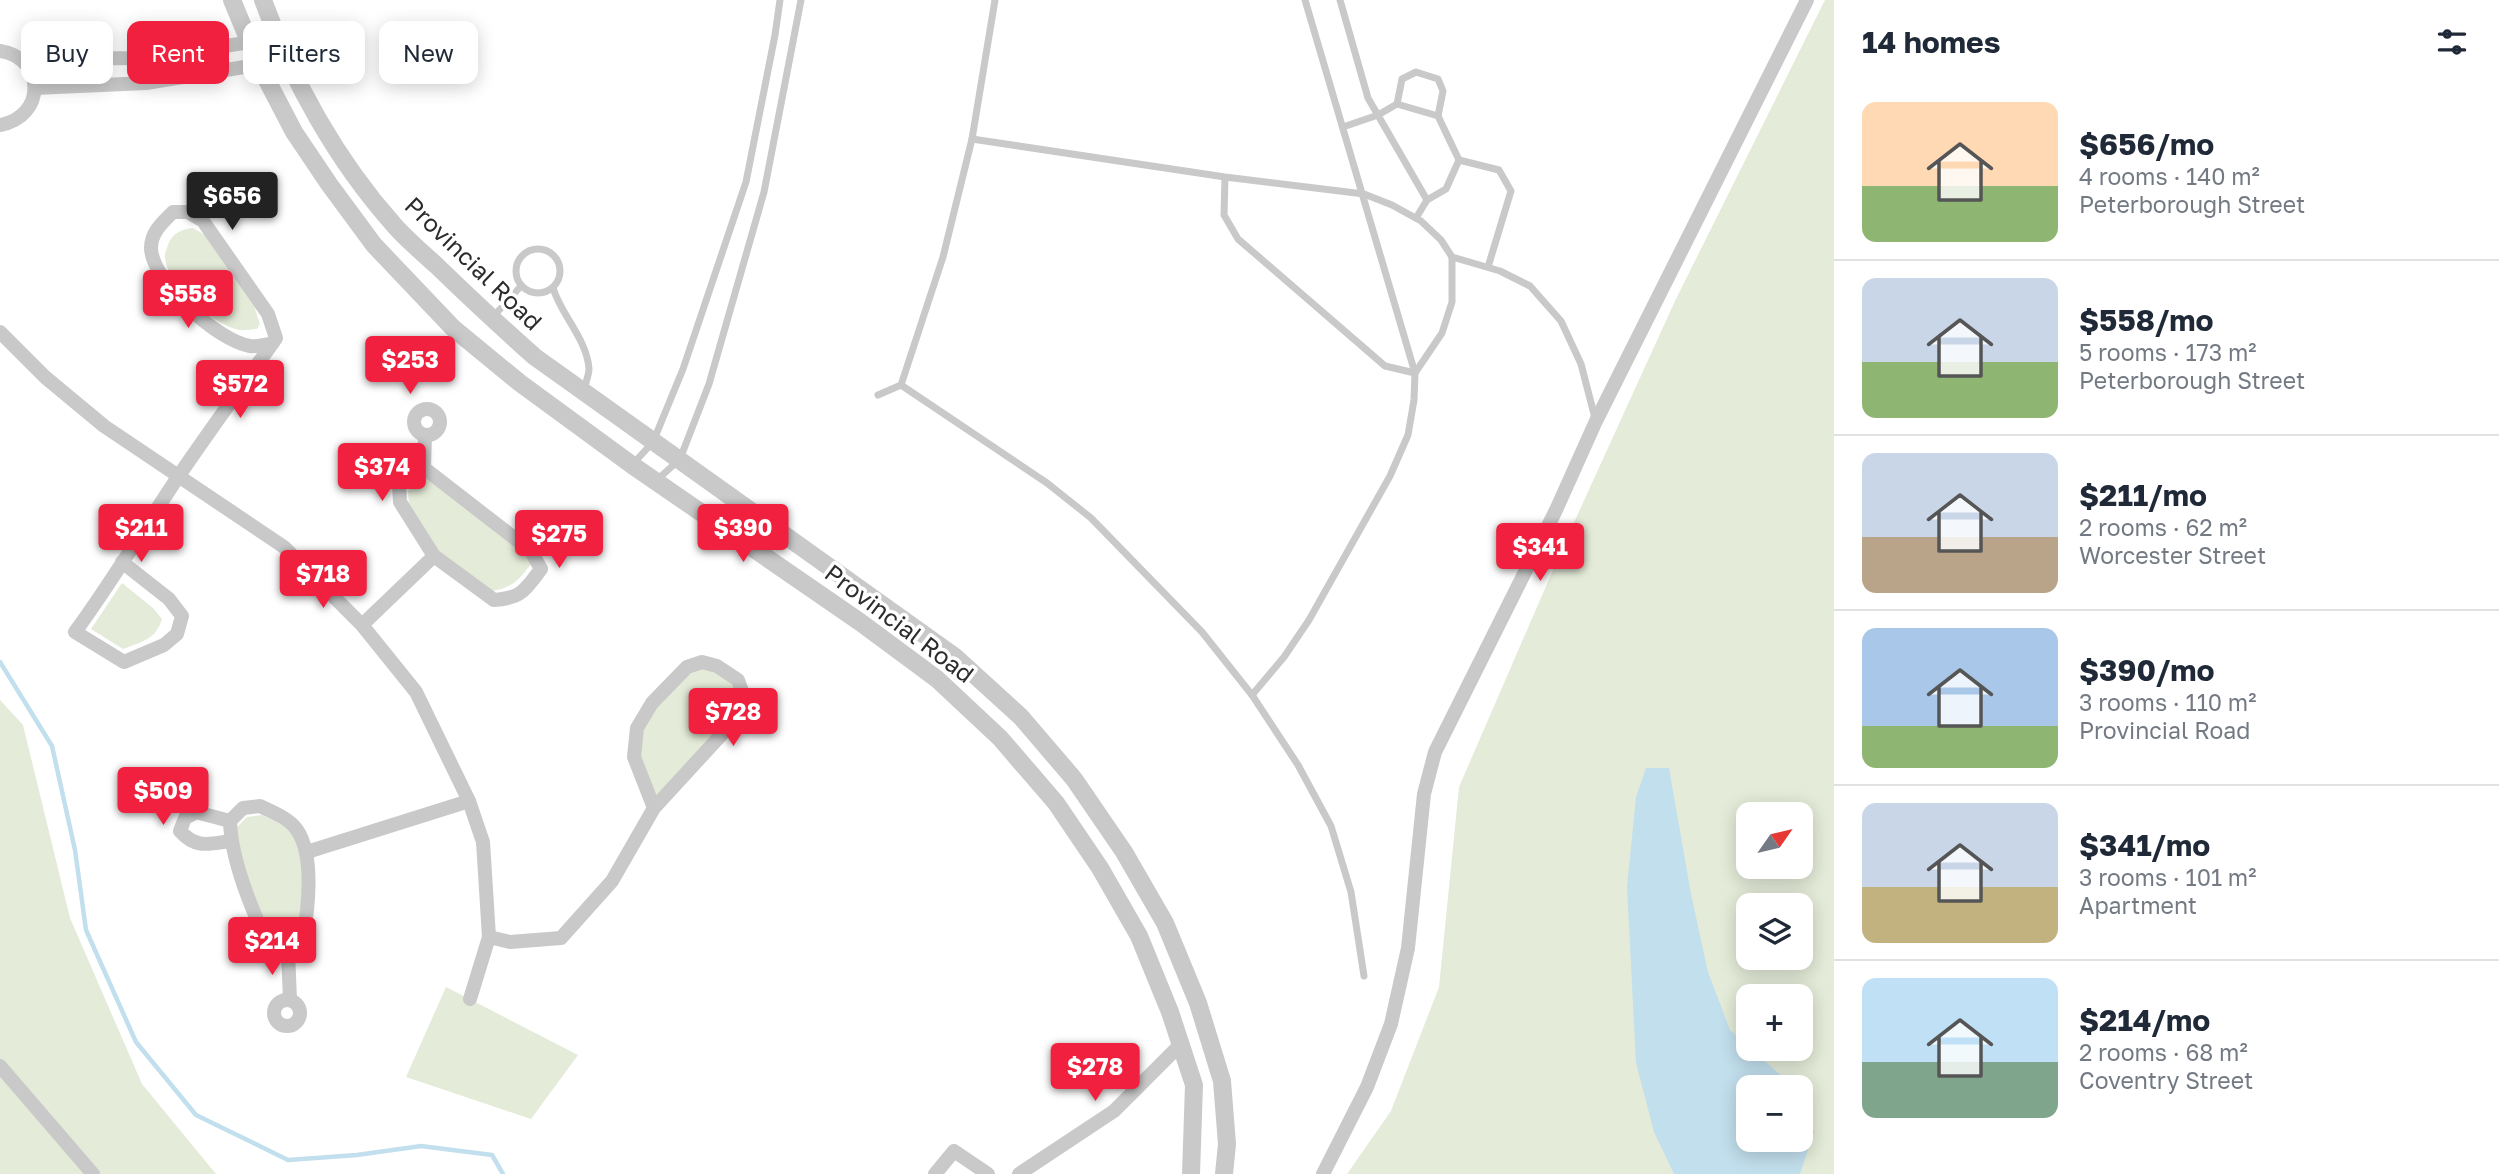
<!DOCTYPE html>
<meta charset="utf-8">
<style>
body{margin:0;font-family:"Golos Text",sans-serif;background:#f2f2f3;color:#1f2937;height:100vh;display:flex;flex-direction:column;font-size:26px;white-space:nowrap}
*{box-sizing:border-box;margin:0}
p{font-size:23px;color:#747a83}
.icon{flex:none;width:38px;height:38px;fill:none;stroke:currentColor;stroke-width:2;stroke-linecap:round;stroke-linejoin:round}
.map{position:relative;flex:1;overflow:hidden}
.details{display:flex;flex-direction:column;background:#fff;width:665px}
.details>*{flex:none}
.top-card{position:absolute;left:21px;top:21px;width:665px;height:63px;display:flex;gap:14px}
.needle{width:46px;rotate:56deg}
.tools{position:absolute;left:1736px;top:802px;display:grid;gap:14px}
.tools a{display:grid;place-items:center;width:77px;height:77px;border-radius:14px;background:#fff;box-shadow:0 4px 18px #0003;font-size:35px}
.price{position:absolute;translate:-50% -60px;padding:0 16px;border-radius:7px;background:#f1203e;color:#fff;font-size:23px;line-height:46px;filter:drop-shadow(0 2px 4px #0008)}
.price::after{content:'';position:absolute;left:50%;top:42px;width:21px;height:16px;margin-left:-10px;background:inherit;clip-path:polygon(0 0,100% 0,50% 100%)}
.price.active{background:#222;color:#fff}
ul{padding:0;list-style:none}
li{display:flex;align-items:center;gap:21px;height:175px;padding:0 28px}
li+li{border-top:2px solid #e0e1e3}
li span{display:grid;place-items:center;flex:none;width:196px;height:140px;border-radius:14px;color:#555}
li>.icon{margin-inline-start:auto}
span .icon{width:84px;height:84px;fill:#fffc;stroke-width:1}
li b{font-size:30px}
h2{display:flex;justify-content:space-between;align-items:center;height:84px;padding:0 28px;font-size:30px}
.pill{padding:0 24px;border-radius:14px;background:#fff;box-shadow:0 4px 18px #0003;font-size:24px;line-height:63px}
.pill.active{background:#f1203e;color:#fff}
main{display:flex;flex:1;min-height:0}
.map>svg:first-child{display:block}
</style>
<main>
<div class="map">
<svg width="1834" height="1174" viewBox="0 0 1834 1174">
<rect width="100%" height="100%" fill="#fff"/>
<g fill="#e4ebd8" fill-rule="evenodd">
<path d="M1825 0H1834V1174H1347L1391 1111 1439 987 1459 787 1566 540 1675 301ZM1748 814H1801V866H1748ZM1748 905H1801V957H1748ZM1748 996H1801V1048H1748ZM1748 1087H1801V1139H1748Z"/>
<path d="M193 228 205 235 254 306 260 324 257 329C252 329 245 331 240 330 214 326 165 284 165 256 165 252 167 248 168 245 172 233 182 229 193 228Z"/>
<path d="M430 477 523 549 531 564C519 580 511 589 490 591L438 553 409 506 408 491 420 479Z"/>
<path d="M122 583 153 608 162 619C156 639 142 642 123 649L91 629Z"/>
<polygon points="702,662 738,680 743,706 654,808 645,788 637,728 652,703"/>
<polygon points="0,700 23,725 70,918 142,1084 216,1174 0,1174"/>
<path d="M262 815C273 820 288 826 294 836 309 860 303 904 299 930L286 940 270 938 236 846V828L247 817Z"/>
<polygon points="446,987 578,1055 531,1119 406,1077"/>
</g>
<polygon fill="#c2dfed" points="1646,768 1669,768 1691,894 1708,972 1730,1030 1794,1087 1748,1087 1748,1139 1801,1139 1801,1094 1806,1099 1814,1132 1800,1174 1674,1174 1654,1132 1636,1063 1627,887 1636,797"/>
<g fill="none" stroke-linecap="round" stroke-linejoin="round">
<polyline stroke="#c2dfed" stroke-width="4.5" points="0,662 52,746 75,850 86,930 136,1042 196,1115 288,1160 357,1155 421,1146 492,1155 503,1174"/>
<g stroke="#c9c9c9" stroke-width="7">
<polyline points="995,0 972,139 943,257 901,385 1047,483 1091,518 1202,632 1252,695 1298,765 1331,826 1351,892 1364,976"/>
<polyline points="1340,0 1368,98 1427,200"/>
<polyline points="1397,104 1402,79 1416,72 1438,79 1443,91 1438,116"/>
<polyline points="1343,127 1378,115 1397,104 1438,116 1459,160 1446,189 1427,200 1416,218"/>
<polyline points="972,139 1225,177 1364,194 1392,205 1421,221 1441,240 1452,257 1452,302 1442,333 1415,373 1385,366 1238,239 1224,215 1225,177"/>
<polyline points="1459,160 1499,170 1511,191 1488,267"/>
<circle cx="538" cy="271" r="22"/>
<polyline points="1452,257 1500,271 1530,286 1561,321 1581,364 1595,418"/>
<path d="M553 288C561 315 587 339 589 369 589 375 585 384 584 390"/>
<polyline points="492,318 521,286"/>
<polyline points="878,395 901,385"/>
<polyline points="632,465 653,442 683,369 746,182 775,35 780,0"/>
<polyline points="657,480 680,459 709,384 764,192 801,0"/>
<polyline points="1252,695 1284,657 1309,620 1390,476 1408,435 1414,400 1415,373 1305,0"/>
</g>
<g stroke="#c9c9c9" stroke-width="14">
<path d="M0 51C46 58 46 117 0 125"/>
<polyline points="20,59 147,58 277,38"/>
<polyline points="35,88 146,83 287,60"/>
<polyline points="0,332 45,377 104,426 284,547 362,625 416,692 469,801 483,842 489,937 470,999"/>
<circle cx="427" cy="422" r="13"/>
<path d="M424 468 531 551 541 569C525 590 522 598 494 600L434 556 400 502 399 484 413 471Z"/>
<polyline points="424,468 425,435"/>
<path d="M122 562 169 599 182 616 177 634 164 645 124 662 75 632C111 583 142 531 176 480 207 434 240 389 272 344L276 338 268 314 203 221 188 212H173C163 222 151 232 151 248 152 282 218 341 250 346 257 347 265 344 272 344"/>
<polyline points="362,625 434,556"/>
<path d="M260 806C272 812 289 818 297 830 315 856 308 910 303 940L288 952 270 949C253 912 231 861 230 821L243 808Z"/>
<path d="M230 821 196 812 185 818 180 831C196 849 209 844 231 841"/>
<polyline points="307,852 469,801"/>
<polyline points="489,937 510,942 561,938 612,881 654,808 722,734 743,706 743,694 738,680 717,666 702,662 687,667 652,703 637,728 634,757 654,808"/>
<polyline points="288,952 290,1000"/>
<circle cx="287" cy="1013" r="13"/>
<polyline points="0,1066 93,1174"/>
<polyline points="935,1174 954,1151 988,1174"/>
<polyline points="1019,1174 1114,1111 1181,1044"/>
<polyline points="1323,1174 1367,1087 1391,1024 1408,948 1424,794 1435,752 1556,510 1596,421 1807,0"/>
</g>
<g stroke="#c9c9c9" stroke-width="18">
<polyline points="232,0 258,63 294,132 329,184 374,245 453,328 520,383 632,465 860,622 937,679 1000,738 1056,803 1100,868 1139,936 1170,1012 1194,1085 1191,1174"/>
<path d="M263 0C292 81 337 161 394 225 407 240 423 253 437 266 469 297 501 327 535 357L954 656 1021 717 1074 779 1124 852 1165 923 1198 1003 1222 1081 1227 1144 1224 1174"/>
</g>
</g>
<g text-anchor="middle" stroke-width="7" stroke-linejoin="round" paint-order="stroke">
<g font-size="24" fill="#2c2c2c" stroke="#fff">
<text transform="translate(473 264) rotate(44)" y="8">Provincial Road</text>
<text transform="translate(899 624) rotate(37)" y="8">Provincial Road</text>
</g>
</g>
</svg>
<div class="tools">
<a><svg class="needle" viewBox="-14 -14 28 28"><path d="M0-13l5 13h-10z" fill="#e53935"/><path d="M0 13l5-13h-10z" fill="#747a83"/></svg></a>
<a><svg class="icon" aria-label="layers" viewBox="0 0 24 24"><path d="M12 4l9 5-9 5-9-5zM3 14l9 5 9-5"/></svg></a>
<a>+</a>
<a>−</a>
</div>
<b class="price active" style="left:232px;top:232px">$656</b>
<b class="price" style="left:188px;top:330px">$558</b>
<b class="price" style="left:410px;top:396px">$253</b>
<b class="price" style="left:240px;top:420px">$572</b>
<b class="price" style="left:382px;top:503px">$374</b>
<b class="price" style="left:141px;top:564px">$211</b>
<b class="price" style="left:743px;top:564px">$390</b>
<b class="price" style="left:559px;top:570px">$275</b>
<b class="price" style="left:1540px;top:583px">$341</b>
<b class="price" style="left:323px;top:610px">$718</b>
<b class="price" style="left:733px;top:748px">$728</b>
<b class="price" style="left:163px;top:827px">$509</b>
<b class="price" style="left:272px;top:977px">$214</b>
<b class="price" style="left:1095px;top:1103px">$278</b>
<div class="top-card">
<a class="pill">Buy</a>
<a class="pill active">Rent</a>
<a class="pill">Filters</a>
<a class="pill">New</a>
</div>
</div>
<section class="details">
<h2>14 homes<svg class="icon" aria-label="filters" viewBox="0 0 24 24"><path d="M4 7h16M4 17h16"/><circle cx="9" cy="7" r="2"/><circle cx="15" cy="17" r="2"/></svg></h2>
<ul>
<li><span style="background:linear-gradient(#ffd9b3 60%,#8fb573 0)"><svg class="icon" aria-label="home" viewBox="0 0 24 24"><path d="M3 11l9-7 9 7M6 9v11h12V9"/></svg></span><div><b>$656/mo</b><p>4 rooms · 140 m²</p><p>Peterborough Street</p></div></li>
<li><span style="background:linear-gradient(#c9d6e8 60%,#8fb573 0)"><svg class="icon" aria-label="home" viewBox="0 0 24 24"><path d="M3 11l9-7 9 7M6 9v11h12V9"/></svg></span><div><b>$558/mo</b><p>5 rooms · 173 m²</p><p>Peterborough Street</p></div></li>
<li><span style="background:linear-gradient(#c9d6e8 60%,#b9a48a 0)"><svg class="icon" aria-label="home" viewBox="0 0 24 24"><path d="M3 11l9-7 9 7M6 9v11h12V9"/></svg></span><div><b>$211/mo</b><p>2 rooms · 62 m²</p><p>Worcester Street</p></div></li>
<li><span style="background:linear-gradient(#a9c7e8 70%,#8fb573 0)"><svg class="icon" aria-label="home" viewBox="0 0 24 24"><path d="M3 11l9-7 9 7M6 9v11h12V9"/></svg></span><div><b>$390/mo</b><p>3 rooms · 110 m²</p><p>Provincial Road</p></div></li>
<li><span style="background:linear-gradient(#c9d6e8 60%,#c2b280 0)"><svg class="icon" aria-label="home" viewBox="0 0 24 24"><path d="M3 11l9-7 9 7M6 9v11h12V9"/></svg></span><div><b>$341/mo</b><p>3 rooms · 101 m²</p><p>Apartment</p></div></li>
<li><span style="background:linear-gradient(#bfe0f5 60%,#7fa58c 0)"><svg class="icon" aria-label="home" viewBox="0 0 24 24"><path d="M3 11l9-7 9 7M6 9v11h12V9"/></svg></span><div><b>$214/mo</b><p>2 rooms · 68 m²</p><p>Coventry Street</p></div></li>
</ul>
</section>
</main>
